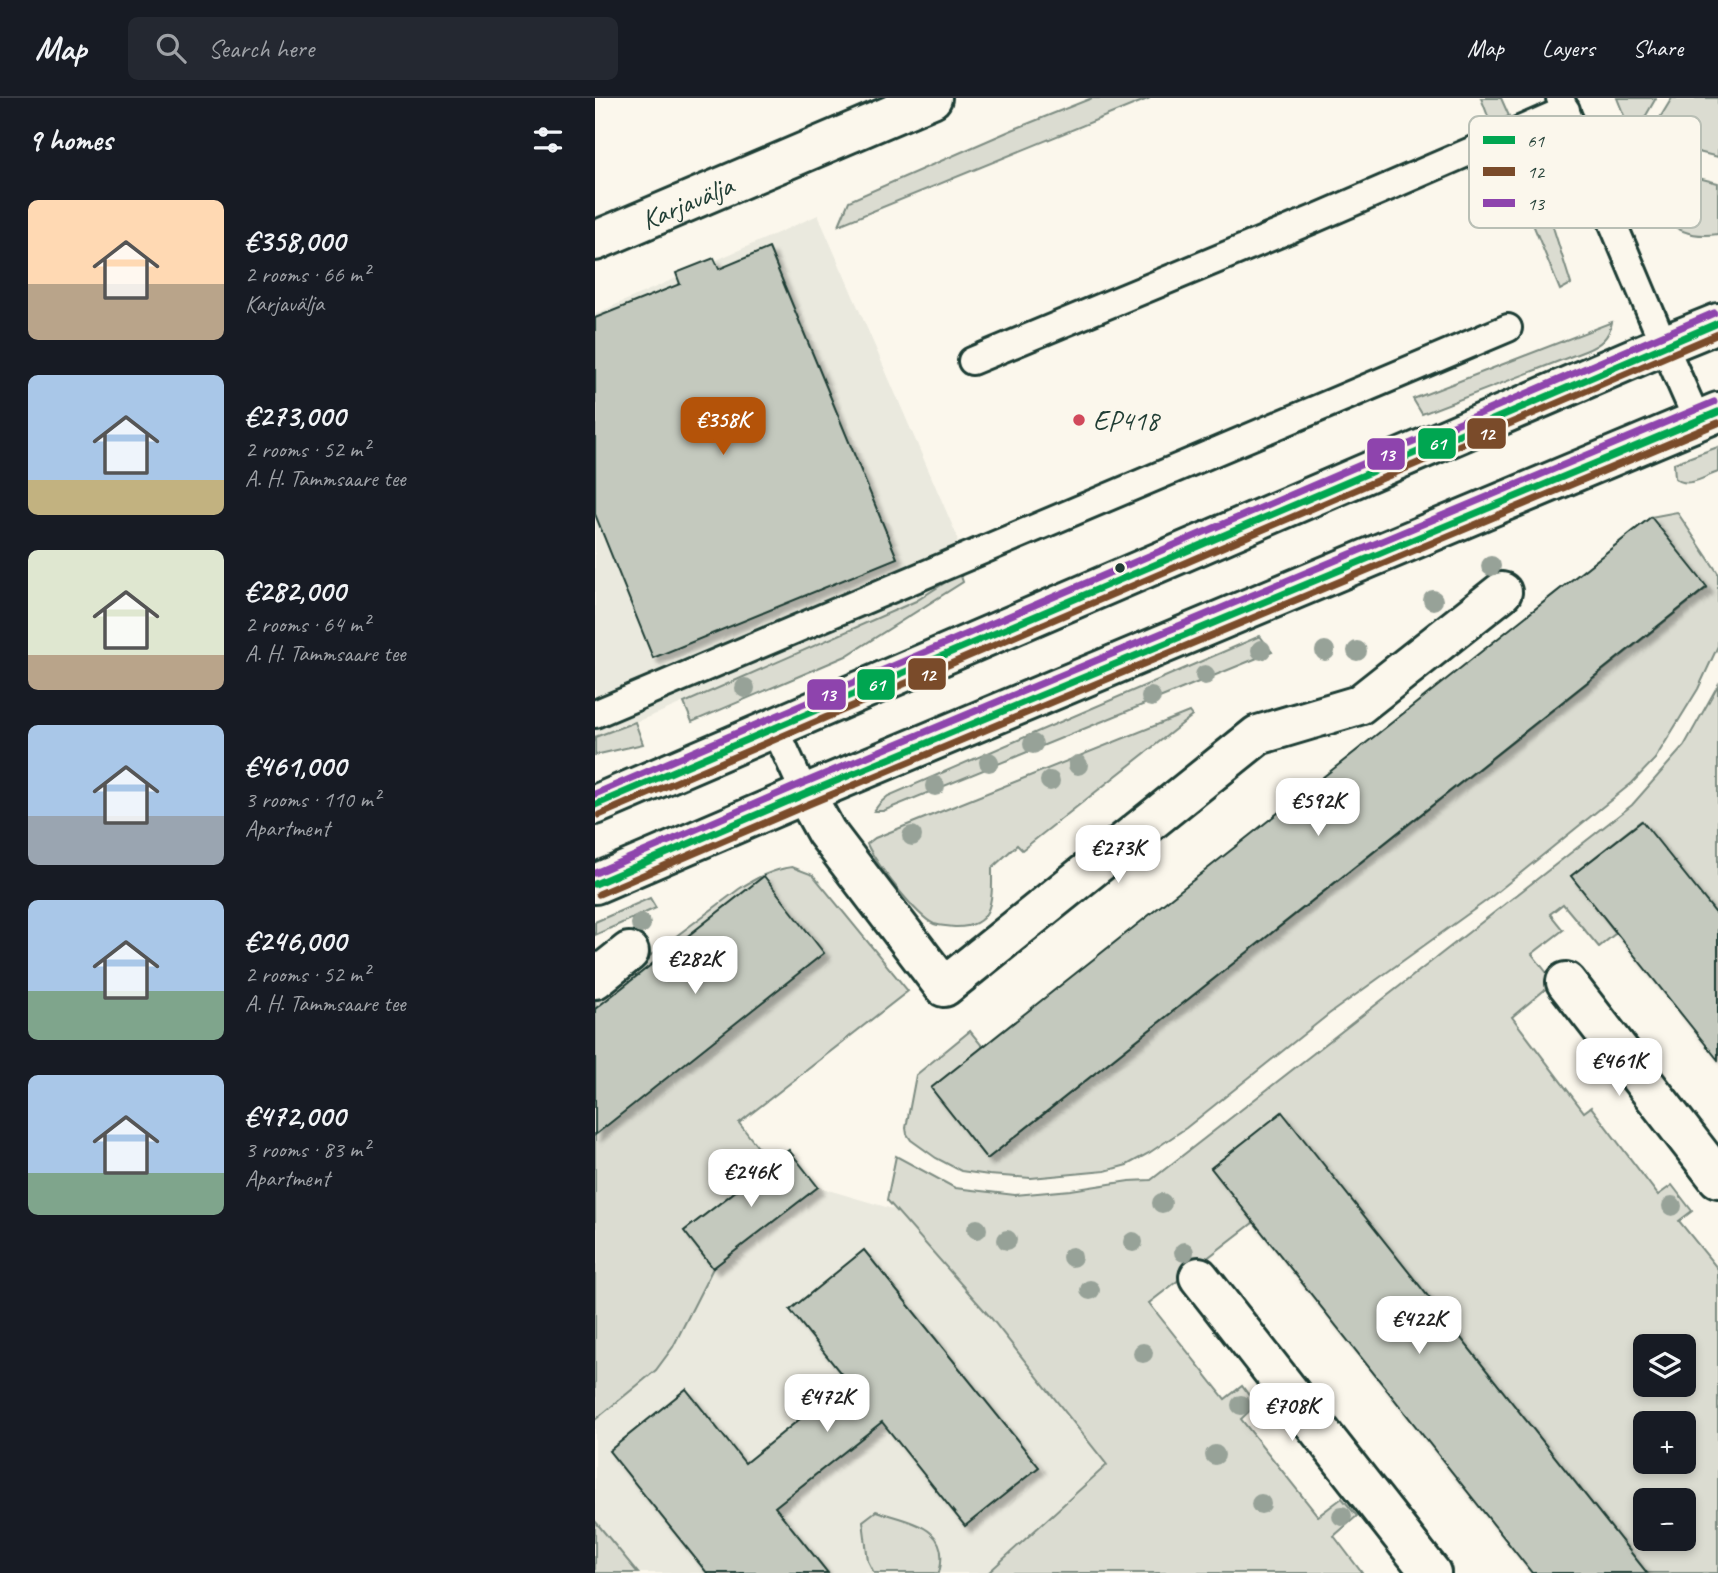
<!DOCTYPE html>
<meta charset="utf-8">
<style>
body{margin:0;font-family:Caveat,sans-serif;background:#242831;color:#f1f3f6;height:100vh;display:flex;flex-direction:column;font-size:26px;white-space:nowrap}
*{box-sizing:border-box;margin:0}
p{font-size:23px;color:#9ea1a6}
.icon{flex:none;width:38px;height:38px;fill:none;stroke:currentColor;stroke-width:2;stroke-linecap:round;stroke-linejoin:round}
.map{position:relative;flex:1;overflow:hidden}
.details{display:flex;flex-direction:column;background:#171b24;width:595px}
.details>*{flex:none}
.fabs{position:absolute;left:1038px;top:1236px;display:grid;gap:14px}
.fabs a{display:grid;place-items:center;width:63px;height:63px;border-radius:10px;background:#171b24;box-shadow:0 4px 10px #0003;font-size:35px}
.price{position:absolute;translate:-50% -60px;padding:0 16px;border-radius:14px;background:#fff;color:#222;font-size:23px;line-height:46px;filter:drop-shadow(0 2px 4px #0008)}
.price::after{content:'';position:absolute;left:50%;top:42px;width:21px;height:16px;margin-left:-10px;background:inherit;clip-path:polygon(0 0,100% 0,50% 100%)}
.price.current{background:#b45309;color:#fff}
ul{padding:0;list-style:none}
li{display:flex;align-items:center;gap:21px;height:175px;padding:0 28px}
li span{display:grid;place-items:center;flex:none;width:196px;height:140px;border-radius:10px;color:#555}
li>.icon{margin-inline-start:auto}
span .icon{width:84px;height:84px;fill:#fffc;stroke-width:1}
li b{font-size:30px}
h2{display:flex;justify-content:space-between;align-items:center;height:84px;padding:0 28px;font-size:30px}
header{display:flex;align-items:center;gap:42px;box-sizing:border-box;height:98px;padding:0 35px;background:#171b24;border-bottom:2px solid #363941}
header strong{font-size:33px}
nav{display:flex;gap:38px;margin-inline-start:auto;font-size:24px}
.search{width:490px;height:63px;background:#242831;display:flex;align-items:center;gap:18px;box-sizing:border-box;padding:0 24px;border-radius:10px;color:#9ea1a6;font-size:26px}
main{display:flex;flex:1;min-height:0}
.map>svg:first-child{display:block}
</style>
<header>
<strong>Map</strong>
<div class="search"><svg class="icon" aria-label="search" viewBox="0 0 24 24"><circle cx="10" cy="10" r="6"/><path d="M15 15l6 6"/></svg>Search here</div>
<nav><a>Map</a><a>Layers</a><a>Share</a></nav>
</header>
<main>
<section class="details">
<h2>9 homes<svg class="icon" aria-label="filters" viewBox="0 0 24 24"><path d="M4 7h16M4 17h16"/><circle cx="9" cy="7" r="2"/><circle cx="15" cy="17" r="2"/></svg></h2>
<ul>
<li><span style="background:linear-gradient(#ffd9b3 60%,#b9a48a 0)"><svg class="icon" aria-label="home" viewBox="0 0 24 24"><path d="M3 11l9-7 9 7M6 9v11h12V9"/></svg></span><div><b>€358,000</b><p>2 rooms · 66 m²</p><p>Karjavälja</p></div></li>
<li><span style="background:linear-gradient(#a9c7e8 75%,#c2b280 0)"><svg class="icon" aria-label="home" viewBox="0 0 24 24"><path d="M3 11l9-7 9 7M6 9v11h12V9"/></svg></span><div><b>€273,000</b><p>2 rooms · 52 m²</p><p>A. H. Tammsaare tee</p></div></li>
<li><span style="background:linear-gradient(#dfe7d0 75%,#b9a48a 0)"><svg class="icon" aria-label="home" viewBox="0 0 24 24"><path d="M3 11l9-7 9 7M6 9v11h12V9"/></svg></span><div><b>€282,000</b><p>2 rooms · 64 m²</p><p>A. H. Tammsaare tee</p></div></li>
<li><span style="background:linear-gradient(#a9c7e8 65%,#9aa5b1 0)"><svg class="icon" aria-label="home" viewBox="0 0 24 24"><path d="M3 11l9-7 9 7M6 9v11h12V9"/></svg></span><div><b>€461,000</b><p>3 rooms · 110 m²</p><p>Apartment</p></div></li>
<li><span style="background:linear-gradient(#a9c7e8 65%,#7fa58c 0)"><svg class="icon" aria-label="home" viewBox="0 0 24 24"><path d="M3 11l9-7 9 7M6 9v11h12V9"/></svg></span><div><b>€246,000</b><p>2 rooms · 52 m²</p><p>A. H. Tammsaare tee</p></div></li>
<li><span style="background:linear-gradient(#a9c7e8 70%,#7fa58c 0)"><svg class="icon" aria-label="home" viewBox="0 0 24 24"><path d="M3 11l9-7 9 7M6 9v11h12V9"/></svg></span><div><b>€472,000</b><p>3 rooms · 83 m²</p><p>Apartment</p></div></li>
</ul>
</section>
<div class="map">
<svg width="1123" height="1475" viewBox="0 0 1123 1475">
<defs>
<filter id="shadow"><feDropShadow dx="6" dy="6" stdDeviation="2" flood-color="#0004"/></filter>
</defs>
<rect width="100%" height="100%" fill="#fbf7ec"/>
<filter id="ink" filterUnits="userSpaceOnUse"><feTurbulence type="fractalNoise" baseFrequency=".0143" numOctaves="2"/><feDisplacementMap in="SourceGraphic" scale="14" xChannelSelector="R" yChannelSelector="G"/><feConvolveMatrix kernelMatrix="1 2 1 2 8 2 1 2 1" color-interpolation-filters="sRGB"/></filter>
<g filter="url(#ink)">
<g fill="#eae9de">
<polygon points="223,117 362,438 365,475 321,503 64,615 0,639 0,216"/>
<polygon points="194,1052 223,1089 491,1168 737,1475 0,1475 0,1261 117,1170 89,1133"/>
</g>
<g fill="#dbdcd1" stroke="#7d8c82" stroke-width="2" fill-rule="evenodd">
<polygon points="497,0 555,0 244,127 254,103 417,32"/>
<polygon points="886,0 906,0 914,18 896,26"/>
<polygon points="1022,0 1061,0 1038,40"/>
<polygon points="1077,0 1123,0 1123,59 1052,41"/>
<polygon points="927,52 958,129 976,186 965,192 910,58"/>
<path d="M1045 65 1123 85V136C1069 144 1061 106 1045 65Z"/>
<path d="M1017 224C1014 240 1005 247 990 253L827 316 818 301Z"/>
<path d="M1123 349V374C1109 379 1092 391 1080 380L1079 365Z"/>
<polygon points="1082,414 1123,475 1123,548 1103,591 1060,661 1037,685 891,803 734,916 591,1030 554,1055 532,1067 510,1073 436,1080 394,1077 366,1073 341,1060 316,1042 312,1036 311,1030 321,977 375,933 388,949 337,991 392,1061 1112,490 1056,419"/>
<polygon points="365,475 368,484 251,558 97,624 89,605 321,503"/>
<polygon points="665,538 677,554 288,713 279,713 285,705 293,698"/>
<path d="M1123 587V818L1046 723 976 778 1021 835 1004 849 968 806 955 816 968 832 937 856 959 884 917 919 989 1014 996 1009 1063 1097 1077 1087 1097 1113 1084 1123 1123 1171V1475H1052L687 1015 616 1070 659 1124 554 1205 630 1301 647 1288 661 1307 646 1321 723 1418 747 1400 762 1418 739 1438 767 1475H393L512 1367 396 1220 292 1102 301 1058 360 1090 420 1097 476 1092 534 1083 556 1082 1037 707 1089 648ZM1050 1248H1088V1286H1050ZM1050 1325H1088V1363H1050ZM1050 1402H1088V1440H1050Z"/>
<path d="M594 614 597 618 427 752 422 747 397 770C397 799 400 830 360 829 354 828 345 828 339 826 321 818 280 764 272 746L280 740Z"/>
<polygon points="40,624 48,646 0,657 0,639"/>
<path d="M197 769 218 777 313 893 144 1025 176 1066 89 1133 118 1170 78 1249 61 1272 0 1322V899L144 791C161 780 176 772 197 769Z"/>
<polygon points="55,800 61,810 0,837 0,824"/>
<path d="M281 1413C316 1425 357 1428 344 1475H279L273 1463 268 1423Z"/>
<polygon points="0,1423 43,1475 0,1475"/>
</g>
<g fill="#c4c9be" stroke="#1f3d34" stroke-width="2" filter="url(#shadow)">
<polygon points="174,150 302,460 58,560 0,416 0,220 85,186 81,175 119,160 124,171"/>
<polygon points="1056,419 1112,489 392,1061 336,990"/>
<polygon points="1047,723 1123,818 1123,962 976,778"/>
<polygon points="169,778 229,855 0,1037 0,911"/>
<polygon points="687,1014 1052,1475 937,1475 616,1070"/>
<polygon points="194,1052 223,1089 118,1170 89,1133"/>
<polygon points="269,1152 444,1369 370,1428 287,1324 180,1409 233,1475 112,1475 14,1353 91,1291 150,1365 252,1283 195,1212"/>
</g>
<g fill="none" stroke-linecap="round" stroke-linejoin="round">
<g stroke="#1f3d34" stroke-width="32">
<g id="service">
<polyline points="965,0 1069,247 1102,322"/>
<polyline points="377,263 719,121 971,12"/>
<polyline points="0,616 913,230"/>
<polyline points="179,628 210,696"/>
</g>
</g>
<g stroke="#1f3d34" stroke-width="44">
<g id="minor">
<path id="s1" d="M0 143 337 0"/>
<polyline points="210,696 231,734 349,889 663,637 764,607 907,494"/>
<polyline points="0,881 34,854"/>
<polyline points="971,884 1123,1080"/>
<polyline points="604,1179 836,1475"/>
</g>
</g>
<g stroke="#1f3d34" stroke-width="44">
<g id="primary">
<polyline points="0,707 1069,247 1123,225"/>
<polyline points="0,786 210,696 1123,314"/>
</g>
</g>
<use href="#service" stroke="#fbf7ec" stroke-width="26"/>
<use href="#minor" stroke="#fbf7ec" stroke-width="38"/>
<use href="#primary" stroke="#fbf7ec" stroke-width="38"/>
<g stroke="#fbf7ec" stroke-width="12">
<g id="bus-1">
<polyline points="0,707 1123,225"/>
<polyline points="0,786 210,696 1123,314"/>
</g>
</g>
<g stroke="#fbf7ec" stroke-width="12">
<g id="bus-2">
<polyline points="4,717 1123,236"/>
<polyline points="4,796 214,706 1123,325"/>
</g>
</g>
<g stroke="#fbf7ec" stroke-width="12">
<g id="bus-3">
<polyline points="0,696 1119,215"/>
<polyline points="0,775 206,686 1119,304"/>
</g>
</g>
<use href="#bus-1" stroke="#00a651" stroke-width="7"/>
<use href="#bus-2" stroke="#7a4b2a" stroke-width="7"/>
<use href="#bus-3" stroke="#8e44ad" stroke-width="7"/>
</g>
<g fill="#97a298">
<circle cx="896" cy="468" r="10"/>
<circle cx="838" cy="502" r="10"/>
<circle cx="666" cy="552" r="10"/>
<circle cx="730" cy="553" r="10"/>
<circle cx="762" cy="553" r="10"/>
<circle cx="610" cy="577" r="10"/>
<circle cx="150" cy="590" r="10"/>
<circle cx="556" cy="599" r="10"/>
<circle cx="438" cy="646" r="10"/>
<circle cx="394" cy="664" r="10"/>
<circle cx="483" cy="667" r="10"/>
<circle cx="455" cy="683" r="10"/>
<circle cx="340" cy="688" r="10"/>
<circle cx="317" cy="738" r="10"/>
<circle cx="46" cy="826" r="10"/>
<circle cx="567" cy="1105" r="10"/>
<circle cx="1077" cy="1108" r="10"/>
<circle cx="382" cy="1131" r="10"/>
<circle cx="412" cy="1142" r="10"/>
<circle cx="538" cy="1144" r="10"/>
<circle cx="589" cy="1154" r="10"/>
<circle cx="477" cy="1159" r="10"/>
<circle cx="495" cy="1192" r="10"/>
<circle cx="548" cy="1255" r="10"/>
<circle cx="646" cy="1307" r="10"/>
<circle cx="620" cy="1357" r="10"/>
<circle cx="666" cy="1406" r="10"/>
<circle cx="747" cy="1418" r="10"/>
</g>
</g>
<circle fill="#d1495b" stroke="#fbf7ec" stroke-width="2.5" cx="484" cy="322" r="7"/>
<circle fill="#1f3d34" stroke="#fbf7ec" stroke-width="2.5" cx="525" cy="470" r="6"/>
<g text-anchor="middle" stroke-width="6" stroke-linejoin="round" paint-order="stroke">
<g font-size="28" fill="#1f3d34" stroke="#fbf7ec">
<text dy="10" stroke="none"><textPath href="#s1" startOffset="100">Karjavälja</textPath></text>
</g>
<g font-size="28" fill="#1f3d34" stroke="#fbf7ec" text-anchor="start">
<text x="498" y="332">EP418</text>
</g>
</g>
<rect x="874" y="18" width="232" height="112" rx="10" fill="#fbf7ec" stroke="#b9bfb5" stroke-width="2"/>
<rect x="888" y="38" width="32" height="8" fill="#00a651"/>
<rect x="888" y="69" width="32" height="9" fill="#7a4b2a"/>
<rect x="888" y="101" width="32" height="8" fill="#8e44ad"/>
<g font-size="19" fill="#1f3d34">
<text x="932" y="49">61</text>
<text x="932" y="80">12</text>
<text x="932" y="112">13</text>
</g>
<g stroke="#fbf7ec" stroke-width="2.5">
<rect x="871" y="319" width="41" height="33" rx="7" fill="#7a4b2a"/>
<rect x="822" y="329" width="40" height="33" rx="7" fill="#00a651"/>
<rect x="771" y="339" width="40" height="34" rx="7" fill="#8e44ad"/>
<rect x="312" y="559" width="40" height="34" rx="7" fill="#7a4b2a"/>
<rect x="261" y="570" width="40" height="33" rx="7" fill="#00a651"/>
<rect x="211" y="580" width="41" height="33" rx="7" fill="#8e44ad"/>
</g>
<g font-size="19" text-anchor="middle" font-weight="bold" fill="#fff">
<text x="891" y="342">12</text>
<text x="842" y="352">61</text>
<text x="791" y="363">13</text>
<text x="332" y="583">12</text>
<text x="281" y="593">61</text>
<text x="232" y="603">13</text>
</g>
</svg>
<div class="fabs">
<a><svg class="icon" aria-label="layers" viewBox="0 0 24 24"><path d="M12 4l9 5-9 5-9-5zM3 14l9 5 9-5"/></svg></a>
<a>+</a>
<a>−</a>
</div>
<b class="price current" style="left:128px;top:359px">€358K</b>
<b class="price" style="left:723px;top:740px">€592K</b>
<b class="price" style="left:523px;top:787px">€273K</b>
<b class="price" style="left:100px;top:898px">€282K</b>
<b class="price" style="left:1024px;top:1000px">€461K</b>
<b class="price" style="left:156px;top:1111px">€246K</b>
<b class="price" style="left:824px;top:1258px">€422K</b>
<b class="price" style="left:232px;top:1336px">€472K</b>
<b class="price" style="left:697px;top:1345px">€708K</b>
</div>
</main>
